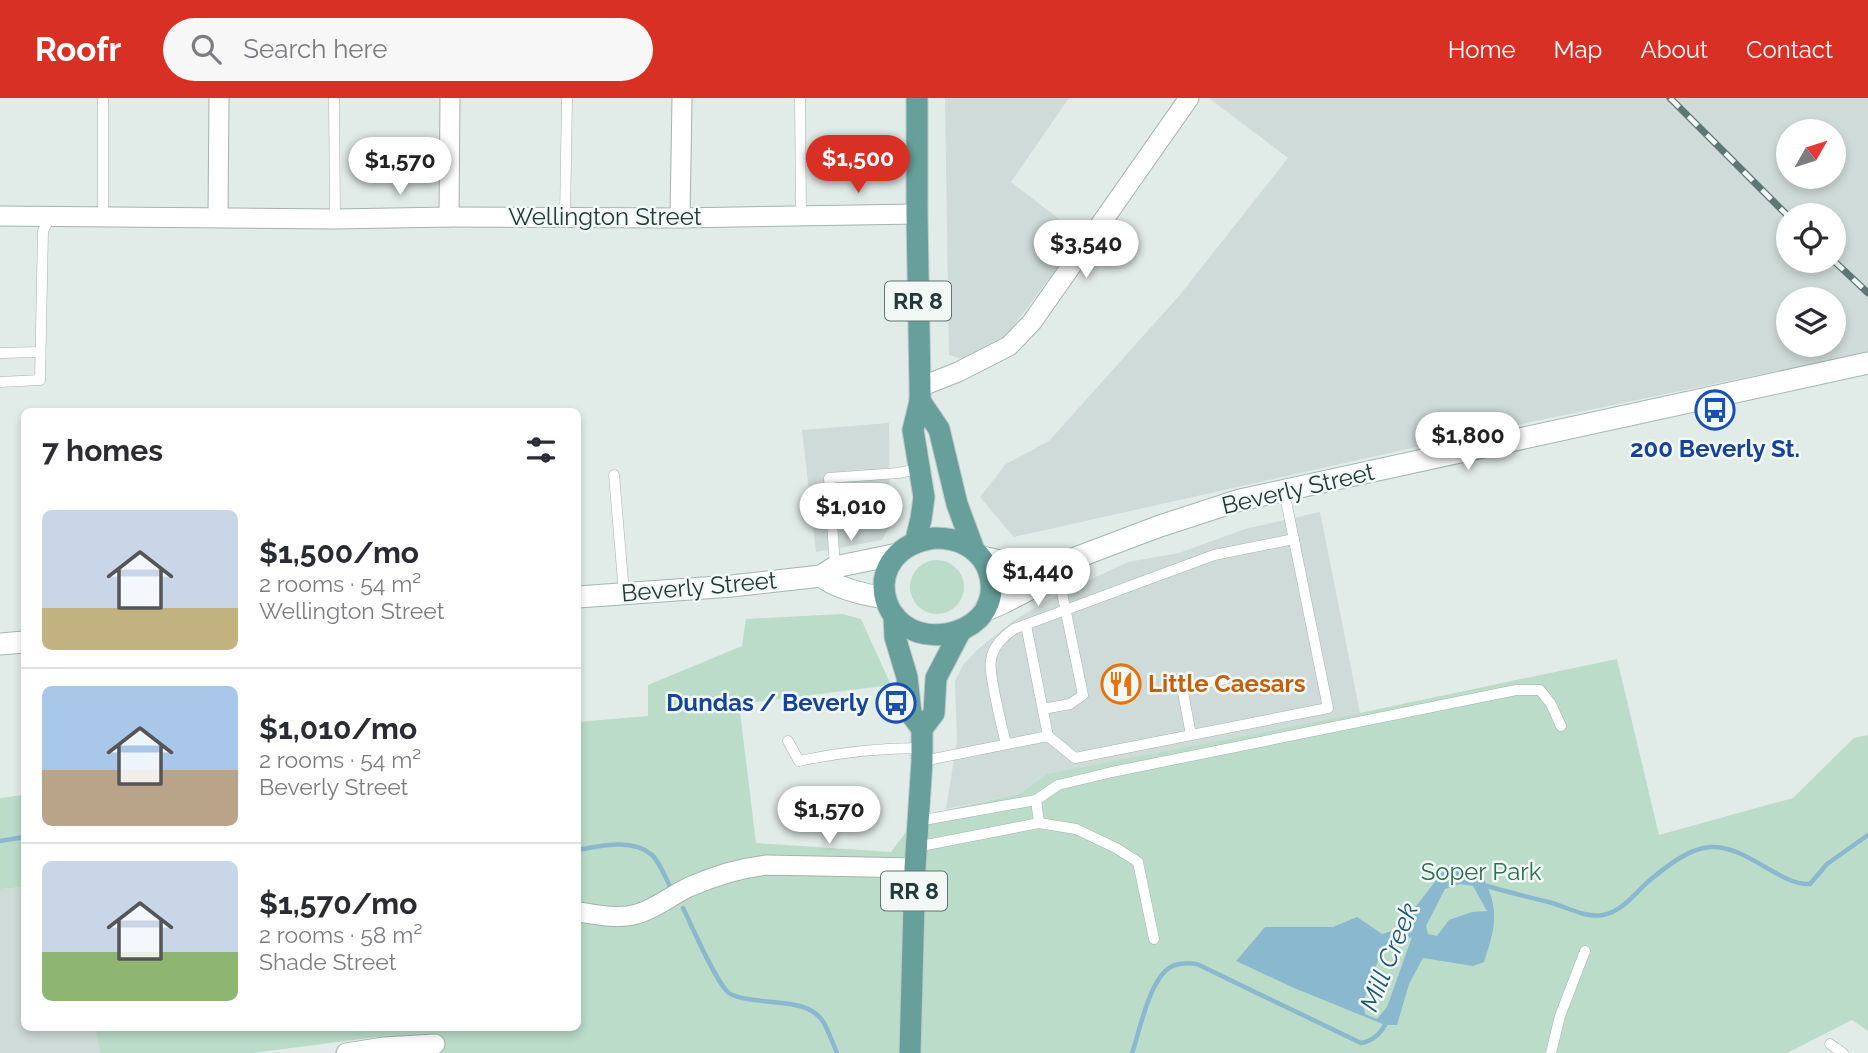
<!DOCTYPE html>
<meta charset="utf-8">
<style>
body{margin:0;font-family:Raleway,sans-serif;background:#f7f7f7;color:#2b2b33;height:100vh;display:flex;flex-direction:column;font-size:26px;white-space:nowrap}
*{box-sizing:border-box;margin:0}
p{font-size:23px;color:#7c7c81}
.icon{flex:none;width:38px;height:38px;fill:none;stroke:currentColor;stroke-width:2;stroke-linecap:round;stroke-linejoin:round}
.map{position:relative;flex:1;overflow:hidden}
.panel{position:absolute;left:21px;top:310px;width:560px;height:623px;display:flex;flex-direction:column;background:#fff;border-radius:10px;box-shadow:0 4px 10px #0003}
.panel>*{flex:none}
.needle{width:46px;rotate:51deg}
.buttons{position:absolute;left:1776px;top:21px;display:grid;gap:14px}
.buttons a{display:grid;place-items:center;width:70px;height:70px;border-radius:50%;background:#fff;box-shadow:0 4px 10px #0003;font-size:35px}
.price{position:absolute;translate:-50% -60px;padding:0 16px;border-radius:24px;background:#fff;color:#222;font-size:23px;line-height:46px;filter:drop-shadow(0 2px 4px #0008)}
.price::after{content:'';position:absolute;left:50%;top:42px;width:21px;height:16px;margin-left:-10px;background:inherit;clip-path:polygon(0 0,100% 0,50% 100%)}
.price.current{background:#d93025;color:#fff}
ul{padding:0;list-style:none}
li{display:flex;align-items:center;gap:21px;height:175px;padding:0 21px}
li+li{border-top:2px solid #e1e1e2}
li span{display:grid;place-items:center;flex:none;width:196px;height:140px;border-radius:10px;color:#555}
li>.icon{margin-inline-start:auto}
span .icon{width:84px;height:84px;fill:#fffc;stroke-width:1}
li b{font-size:30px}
h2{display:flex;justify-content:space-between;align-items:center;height:84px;padding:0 21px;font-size:30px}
header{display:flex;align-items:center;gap:42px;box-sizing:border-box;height:98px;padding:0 35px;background:#d93025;color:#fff}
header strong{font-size:33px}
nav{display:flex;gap:38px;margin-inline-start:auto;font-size:24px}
.search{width:490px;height:63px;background:#f7f7f7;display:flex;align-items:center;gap:18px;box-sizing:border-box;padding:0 24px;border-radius:38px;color:#7c7c81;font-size:26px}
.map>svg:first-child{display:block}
</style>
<header>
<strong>Roofr</strong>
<div class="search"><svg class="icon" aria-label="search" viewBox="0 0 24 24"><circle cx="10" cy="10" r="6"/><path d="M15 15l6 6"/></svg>Search here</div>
<nav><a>Home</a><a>Map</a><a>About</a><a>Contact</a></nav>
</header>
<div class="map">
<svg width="1868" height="955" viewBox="0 0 1868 955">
<rect width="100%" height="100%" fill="#e1ebe8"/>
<g fill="#cfdbd8" fill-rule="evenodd">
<polygon points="945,0 1069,0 1011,84 1081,138 1006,238 962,261 949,257"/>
<path d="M1209 0H1868V254L1474 336 1014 439 980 399 1006 366 1049 343 1179 198 1288 60ZM1788 33H1834V79H1788ZM1788 117H1834V163H1788ZM1788 201H1834V247H1788Z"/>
<polygon points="889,325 890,428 882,442 816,454 802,332"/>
<polygon points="1320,414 1360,615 1048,676 1019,696 946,711 957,643 955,583 963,567 978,551 1013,523 1049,501 1128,464 1179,455 1245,431"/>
<polygon points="24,789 24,929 95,929 100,955 0,955 0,791"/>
</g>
<g fill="#badcc9">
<circle cx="937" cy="489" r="27"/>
<polygon points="842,516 861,521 891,587 739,606 756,745 891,754 909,730 946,712 1019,696 1047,676 1360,615 1617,561 1659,737 1793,700 1854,640 1868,637 1868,933 1852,922 1787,955 382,955 377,939 253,955 100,955 95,929 578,929 578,624 648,618 648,587 742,548 746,521"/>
<polygon points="24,697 24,789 0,791 0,700"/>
</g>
<path fill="#8ab9cf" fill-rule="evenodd" d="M1448 767 1478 771C1500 807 1497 825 1484 864L1473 868 1423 860 1409 886 1397 927H1385L1294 890 1236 863 1265 829H1333L1357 819 1382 836 1411 827 1413 812ZM1460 786 1473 788 1487 813 1472 814 1449 822 1437 838 1428 836 1426 828 1445 791ZM1412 839 1387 909 1377 921 1365 916 1363 905 1381 854Z"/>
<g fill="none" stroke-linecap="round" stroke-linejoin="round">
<g stroke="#8ab9cf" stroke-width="4.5">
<polyline points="0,743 24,739"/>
<path d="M578 752C600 748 633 740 652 757 659 763 666 781 671 790"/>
<path d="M1484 787C1506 794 1529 799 1552 805 1569 810 1585 820 1603 817 1622 814 1636 794 1650 782 1667 768 1688 751 1710 749 1747 747 1780 788 1810 786L1827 766 1868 737"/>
<path d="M683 810C692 828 716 885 729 895 736 900 747 901 755 902 778 906 810 902 824 925 829 935 833 945 837 955"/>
<path d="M1132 955C1140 933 1150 875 1175 867 1182 865 1190 865 1197 866L1361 945C1373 943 1381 935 1386 925"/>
</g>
<g stroke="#a4b3b0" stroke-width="11">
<g id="lane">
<polyline points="334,0 335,121"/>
<polyline points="800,0 801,118"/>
<polyline points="103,118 103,0"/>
<polyline points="565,119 567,0"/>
<polyline points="0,255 39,254"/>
<polyline points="0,284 40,282 43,133 46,127"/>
<polyline points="614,377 624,495"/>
<polyline points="835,469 829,380 898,375 919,371"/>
<polyline points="1043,611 1070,606 1083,597 1061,490 1062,469"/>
<polyline points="1191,637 1182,589 1226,581"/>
<polyline points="1048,638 1075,660 1328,610 1284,393"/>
<path d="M788 643 799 663C840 654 880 650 922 650"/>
<path d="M1006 646C1002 629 988 575 991 562 993 548 1003 539 1014 531L1214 457 1294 441"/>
<polyline points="923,663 1048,638 1026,527"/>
<polyline points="1036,702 1039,725"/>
<polyline points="918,723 1036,702 1058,687 1112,674 1516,592 1540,592 1551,606 1561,628"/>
<polyline points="916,749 1039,725 1076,731 1116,750 1138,764 1154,841"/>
<polyline points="1830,946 1843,955"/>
<polyline points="1551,955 1560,918 1585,853"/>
</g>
</g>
<g stroke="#a4b3b0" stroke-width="21">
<g id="street">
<polyline points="0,118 335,121 449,119 680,120 917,116"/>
<polyline points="218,119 219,0"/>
<polyline points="449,119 450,0"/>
<polyline points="680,120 682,0"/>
<polyline points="920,289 958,274 1009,248 1032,224 1189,0"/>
<path d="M578 814C596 816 618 822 637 816 655 811 672 797 689 789 714 778 740 770 767 767L915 770"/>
<polyline points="346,955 384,949 435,946"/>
</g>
</g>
<g stroke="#a0b7b2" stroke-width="23">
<g id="secondary">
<polyline points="982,459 1018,467 1032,466 1042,463 1062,465 1160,428 1240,402 1868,265"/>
<path d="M821 478C836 490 866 497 885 500"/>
<polyline points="578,499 732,488 821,478 835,469 898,456"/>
<polyline points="984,513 1005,504 1049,481 1062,465"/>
<polyline points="0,546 24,544"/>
</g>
</g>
<g stroke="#c1c8c8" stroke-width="23">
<g id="primary">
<polyline points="920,303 939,331 957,406 974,452"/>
<path d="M935 440C946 440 957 442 966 447 993 462 1000 497 979 520 970 529 958 534 946 536 875 546 857 450 935 440Z"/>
<polyline points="915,445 921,421 924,399 913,332 920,303 920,289 917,116 917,0"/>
<polyline points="894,517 895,539 907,579 911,616 922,631 922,663 915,770 910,955"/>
<polyline points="922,631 934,615 936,580 961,532"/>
</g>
</g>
<use href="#lane" stroke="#fff" stroke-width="10"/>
<use href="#street" stroke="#fff" stroke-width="19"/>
<use href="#secondary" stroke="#fff" stroke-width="21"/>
<use href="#primary" stroke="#67a09b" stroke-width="21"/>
<g stroke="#5c7774" stroke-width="7">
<g id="rail">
<polyline points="1670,0 1788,118"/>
<polyline points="1834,163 1868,195"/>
</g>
</g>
<use href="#rail" stroke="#f2f8f6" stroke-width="4.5" stroke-dasharray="13" stroke-linecap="butt"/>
</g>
<defs>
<g id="bus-ring" transform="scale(2.0125)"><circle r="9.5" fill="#f2f8f6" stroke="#1a4fb4" stroke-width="1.5"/><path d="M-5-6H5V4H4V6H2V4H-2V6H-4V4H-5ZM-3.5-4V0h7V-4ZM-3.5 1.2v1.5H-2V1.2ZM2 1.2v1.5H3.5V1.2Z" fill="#1a4fb4"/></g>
<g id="restaurant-ring" transform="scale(2.0125)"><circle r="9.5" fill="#f2f8f6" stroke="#e8710a" stroke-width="1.5"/><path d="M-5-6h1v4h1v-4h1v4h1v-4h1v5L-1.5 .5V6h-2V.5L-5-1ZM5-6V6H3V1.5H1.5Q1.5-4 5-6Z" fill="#e8710a"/></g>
</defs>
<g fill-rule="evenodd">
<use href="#bus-ring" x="1715" y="312"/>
<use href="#restaurant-ring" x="1121" y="586"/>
<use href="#bus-ring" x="896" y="605"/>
</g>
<g text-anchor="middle" stroke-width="5" stroke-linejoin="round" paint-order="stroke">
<g fill="#f2f8f6" stroke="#607472" stroke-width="2">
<rect x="885" y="183.5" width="66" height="39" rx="5"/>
<rect x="881" y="773.5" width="66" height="39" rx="5"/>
</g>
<g font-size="23" font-weight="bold" fill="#223b39">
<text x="918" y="211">RR 8</text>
<text x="914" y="801">RR 8</text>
</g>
<g font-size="24" fill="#223b39" stroke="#f2f8f6">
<text x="605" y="127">Wellington Street</text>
<text transform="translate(1298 391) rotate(-13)" y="8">Beverly Street</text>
<text transform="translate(699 489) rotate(-5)" y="8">Beverly Street</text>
</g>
<g font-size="24" font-weight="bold" fill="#164399" stroke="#f2f8f6">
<text x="1715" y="359">200 Beverly St.</text>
<text x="869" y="613" text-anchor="end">Dundas / Beverly</text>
</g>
<g font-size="24" font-weight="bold" fill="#c56008" stroke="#f2f8f6" text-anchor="start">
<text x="1148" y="594">Little Caesars</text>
</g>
<g font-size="24" fill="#2d7153" stroke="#f2f8f6">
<text x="1481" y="782">Soper Park</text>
</g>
<g font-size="26" font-style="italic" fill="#1e5876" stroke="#f2f8f6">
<text transform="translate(1389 859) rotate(-68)" y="9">Mill Creek</text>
</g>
</g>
</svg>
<div class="buttons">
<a><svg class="needle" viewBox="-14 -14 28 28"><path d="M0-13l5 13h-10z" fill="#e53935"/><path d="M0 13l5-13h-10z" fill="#7c7c81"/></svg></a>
<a><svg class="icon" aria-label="locate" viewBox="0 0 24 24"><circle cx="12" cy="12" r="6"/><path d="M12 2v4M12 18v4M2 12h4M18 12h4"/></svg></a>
<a><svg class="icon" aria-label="layers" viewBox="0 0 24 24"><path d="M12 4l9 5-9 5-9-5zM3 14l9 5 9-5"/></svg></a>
</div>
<b class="price current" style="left:858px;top:97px">$1,500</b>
<b class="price" style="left:400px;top:99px">$1,570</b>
<b class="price" style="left:1086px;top:182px">$3,540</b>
<b class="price" style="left:1468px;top:374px">$1,800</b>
<b class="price" style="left:851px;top:445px">$1,010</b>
<b class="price" style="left:1038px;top:510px">$1,440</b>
<b class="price" style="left:829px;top:748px">$1,570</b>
<section class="panel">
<h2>7 homes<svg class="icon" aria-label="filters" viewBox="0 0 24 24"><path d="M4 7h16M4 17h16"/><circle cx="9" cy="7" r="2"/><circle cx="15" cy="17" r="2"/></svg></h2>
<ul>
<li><span style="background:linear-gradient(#c9d6e8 70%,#c2b280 0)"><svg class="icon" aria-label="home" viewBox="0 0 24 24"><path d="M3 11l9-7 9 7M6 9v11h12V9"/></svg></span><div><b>$1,500/mo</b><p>2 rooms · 54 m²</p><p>Wellington Street</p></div></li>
<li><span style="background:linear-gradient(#a9c7e8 60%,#b9a48a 0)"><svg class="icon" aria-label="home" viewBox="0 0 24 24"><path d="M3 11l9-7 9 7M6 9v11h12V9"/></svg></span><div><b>$1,010/mo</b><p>2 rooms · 54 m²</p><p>Beverly Street</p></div></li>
<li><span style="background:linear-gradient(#c9d6e8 65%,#8fb573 0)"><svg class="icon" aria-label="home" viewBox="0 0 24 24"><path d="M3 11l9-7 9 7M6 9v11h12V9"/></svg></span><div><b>$1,570/mo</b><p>2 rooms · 58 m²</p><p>Shade Street</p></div></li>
</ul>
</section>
</div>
